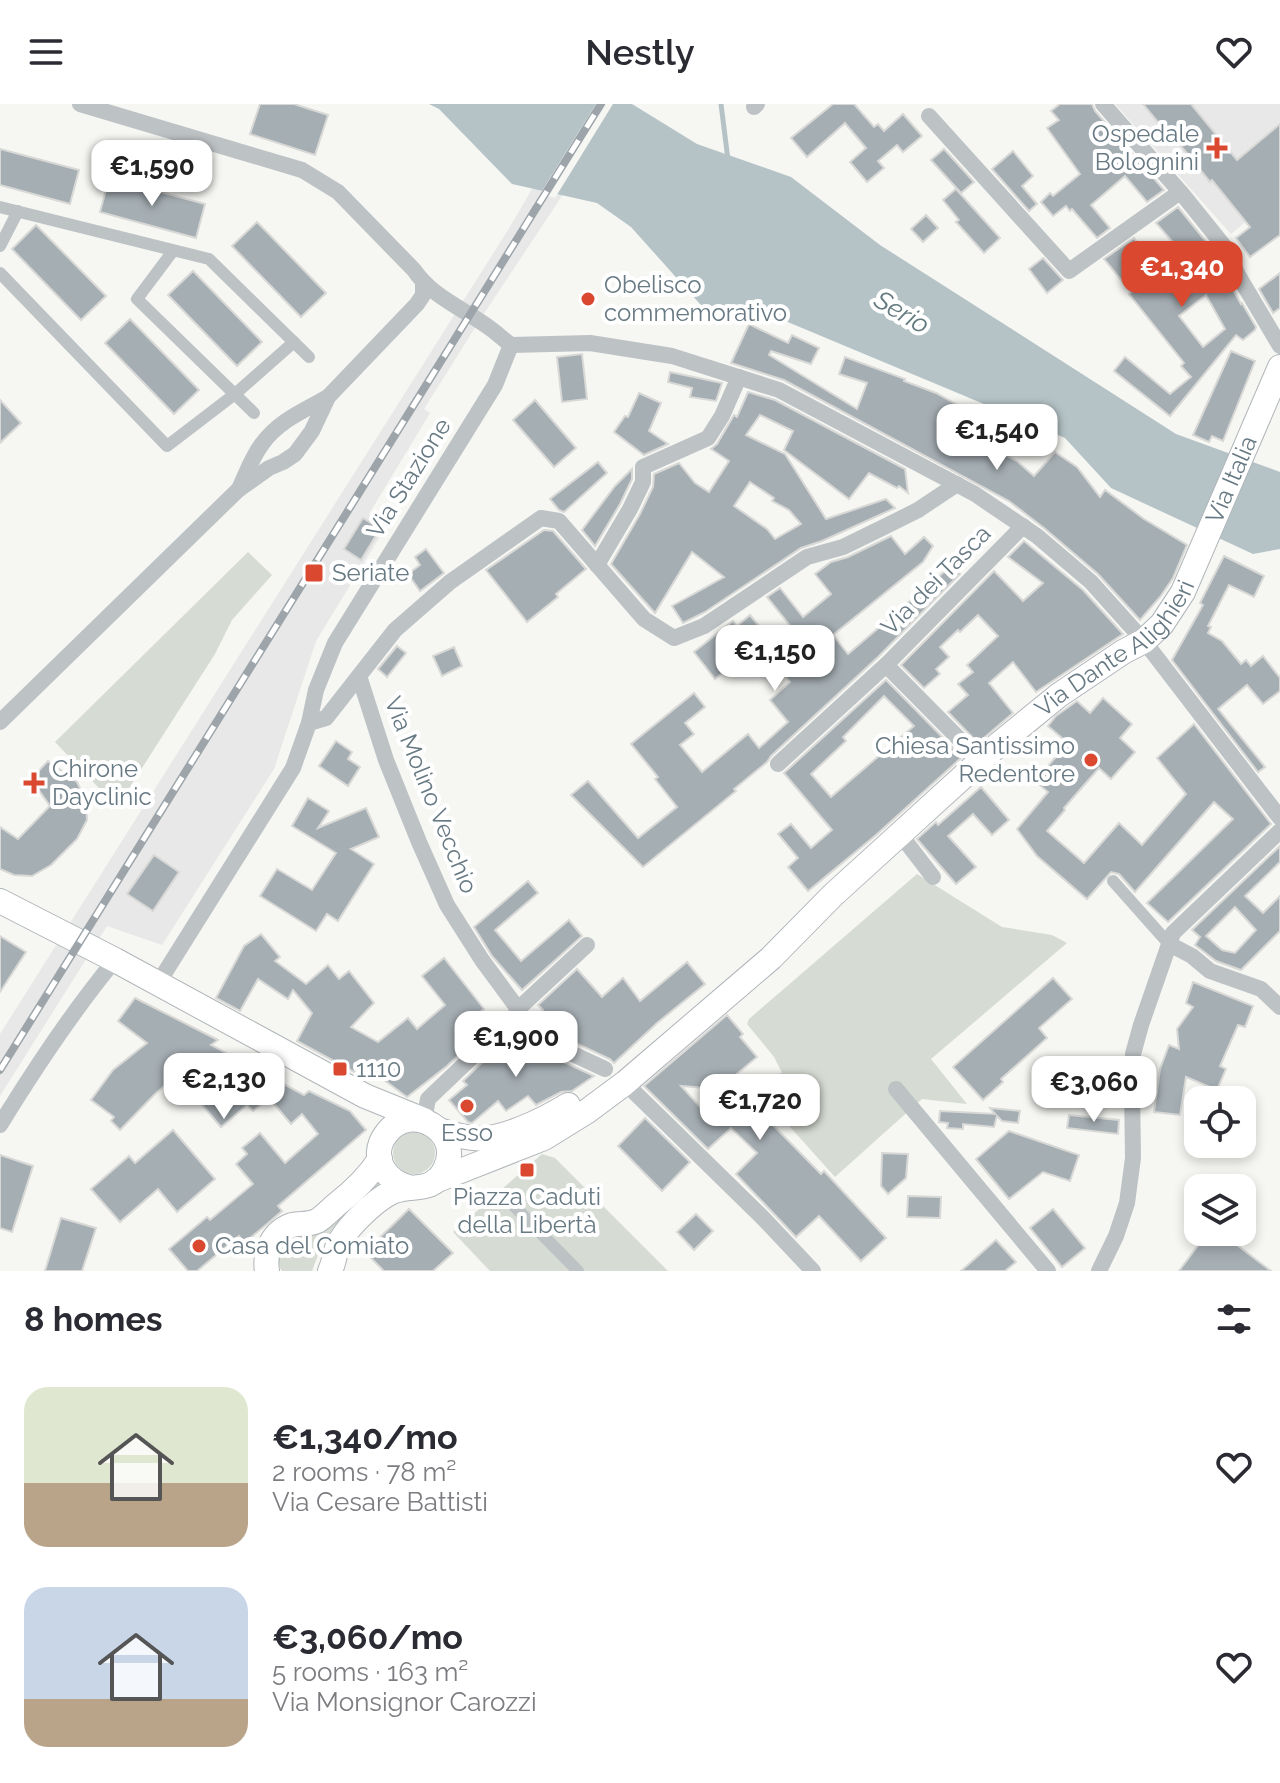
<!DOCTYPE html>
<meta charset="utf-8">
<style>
body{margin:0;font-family:Raleway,sans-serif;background:#f7f7f7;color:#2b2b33;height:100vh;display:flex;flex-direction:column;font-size:30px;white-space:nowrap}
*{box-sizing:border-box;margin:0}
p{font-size:26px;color:#7c7c81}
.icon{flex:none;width:44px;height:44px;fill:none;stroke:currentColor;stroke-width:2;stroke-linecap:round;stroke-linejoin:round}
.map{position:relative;height:1167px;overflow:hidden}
.side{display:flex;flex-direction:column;background:#fff;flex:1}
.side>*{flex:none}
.buttons{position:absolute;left:1184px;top:982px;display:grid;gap:16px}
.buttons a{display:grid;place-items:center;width:72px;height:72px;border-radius:16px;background:#fff;box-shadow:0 4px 12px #0003;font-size:40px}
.price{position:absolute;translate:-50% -68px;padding:0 18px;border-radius:16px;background:#fff;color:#222;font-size:26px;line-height:52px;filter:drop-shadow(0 2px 4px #0008)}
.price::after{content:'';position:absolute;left:50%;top:48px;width:24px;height:18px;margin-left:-12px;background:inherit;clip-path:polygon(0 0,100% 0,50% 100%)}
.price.selected{background:#da482f;color:#fff}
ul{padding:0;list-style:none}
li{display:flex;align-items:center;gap:24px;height:200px;padding:0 24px}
li span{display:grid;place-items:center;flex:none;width:224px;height:160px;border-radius:24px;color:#555}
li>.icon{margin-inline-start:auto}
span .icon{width:96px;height:96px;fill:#fffc;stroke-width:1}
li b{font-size:34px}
h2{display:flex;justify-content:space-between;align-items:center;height:96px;padding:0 24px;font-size:34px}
header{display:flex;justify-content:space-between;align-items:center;height:104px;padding:0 24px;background:#fff;font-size:36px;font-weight:600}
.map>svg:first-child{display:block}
</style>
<header><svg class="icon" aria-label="menu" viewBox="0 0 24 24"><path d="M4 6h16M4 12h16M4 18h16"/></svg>Nestly<svg class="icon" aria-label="heart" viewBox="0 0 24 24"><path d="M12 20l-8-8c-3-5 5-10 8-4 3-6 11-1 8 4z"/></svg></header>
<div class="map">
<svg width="1280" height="1167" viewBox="0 0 1280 1167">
<rect width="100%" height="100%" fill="#f6f6f3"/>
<g fill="#e7e8e7">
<polygon points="582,0 623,0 483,211 424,305 430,309 369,410 387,421 316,537 274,665 162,841 107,822 0,992 0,930 508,126"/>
<polygon points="1115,0 1280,0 1280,89 1231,130"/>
</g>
<g fill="#d6dbd3">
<polygon points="248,448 272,471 232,516 215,550 117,703 55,638"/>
<polygon points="917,770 1002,823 1052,831 1067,839 931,955 967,1000 922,995 835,1073 764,994 795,994 774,953 747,920 749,915"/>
<circle cx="414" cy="1049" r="21"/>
<polygon points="542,1050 555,1054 668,1167 490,1167 453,1128"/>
<path d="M377 1077 382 1083 332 1125 321 1143 312 1167H282C274 1155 280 1147 287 1136L317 1128Z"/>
</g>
<polygon fill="#b5c3c6" points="429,0 632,0 697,40 791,73 880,141 1176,330 1280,368 1280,445 1253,450 1111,384 1065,334 752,203 708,209 631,123 597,99 512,80 439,5"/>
<polygon fill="#f6f6f3" points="596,0 613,0 555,94 540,90"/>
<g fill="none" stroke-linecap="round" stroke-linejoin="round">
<polyline stroke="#b5c3c6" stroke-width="5" points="721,0 728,56"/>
</g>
<g fill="#a5aeb3" stroke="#d8d8d6" stroke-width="2" fill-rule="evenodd">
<polygon points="260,0 294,0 328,11 315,51 250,30"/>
<polygon points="833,0 854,0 874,23 878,20 884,27 903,10 922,32 903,48 897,41 878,57 884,64 867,78 850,58 866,44 845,19 807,53 791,34"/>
<polygon points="1060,0 1092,0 1095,7 1164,86 1147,98 1125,72 1091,101 1110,124 1097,134 1072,105 1070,107 1066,102 1053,112 1041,98 1050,89 1053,92 1080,70 1047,24 1059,16 1051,7"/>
<polygon points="1143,0 1191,0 1237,56 1280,20 1280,131 1250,153 1236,134 1250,123 1212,76 1210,78 1177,37 1175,39"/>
<polygon points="0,45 79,66 70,100 0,81"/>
<polygon points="944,45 974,78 961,89 931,56"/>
<polygon points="1013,47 1033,72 1022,82 1037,100 1029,107 992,65"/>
<polygon points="109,74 205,100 196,134 100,108"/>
<polygon points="956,85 1000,134 984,149 956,118 959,116 943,96"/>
<path d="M1178 103 1208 140 1241 200 1242 199 1256 223 1255 226 1243 236 1236 231 1170 312 1114 267 1125 253 1170 290 1191 273 1181 262 1184 259 1129 190 1131 188 1104 155 1134 134 1138 140 1144 156 1142 158 1160 182 1182 171 1192 160 1156 119ZM1206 191 1225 225 1203 243 1179 212Z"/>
<polygon points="926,111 938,124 923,138 911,125"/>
<polygon points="257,118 326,189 301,213 232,142"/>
<polygon points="36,121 106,192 81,216 12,145"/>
<polygon points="1043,154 1063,176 1047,189 1029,165"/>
<polygon points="193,167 262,238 237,262 168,191"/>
<polygon points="1280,169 1280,204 1273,209 1259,185"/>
<polygon points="130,215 199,286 174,310 105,239"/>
<polygon points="749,220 788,239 792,231 819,244 811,260 771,247 769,251 857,305 867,279 839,270 845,253 905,275 904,277 936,289 963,304 945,337 971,351 991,315 1007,324 995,345 1018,358 1034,372 1055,348 1077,363 1100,393 1105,386 1144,415 1187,441 1173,474 1160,493 1140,516 1098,470 1044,424 1009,397 784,276 731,259"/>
<polygon points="1231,247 1255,257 1223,337 1212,332 1209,338 1193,331"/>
<polygon points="582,250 587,295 562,298 557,253"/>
<polygon points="670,268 722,279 716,297 690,293 692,284 668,278"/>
<path d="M748 288 775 296 905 365 908 389 899 382 897 384 869 369 849 395 784 346 793 327 760 311 746 331 785 350 826 415 886 395 895 404 822 437 801 444 705 508 683 519 672 502 724 473 692 448 655 509 611 460 640 410 653 383 654 370 679 359 695 379 709 388 729 357 711 345 717 340 734 311 737 313ZM750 378 774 394 772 397 789 406 801 420 775 435 767 425 734 402Z"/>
<polygon points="639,289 661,299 649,327 668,340 644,351 614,328 625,312 628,313"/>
<polygon points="0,296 21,319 0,339"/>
<polygon points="535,296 576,344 554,363 513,316"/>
<polygon points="598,358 607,369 564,408 559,406 550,395"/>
<polygon points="632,365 632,375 620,400 595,442 582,426 615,382"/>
<polygon points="363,414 380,425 361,456 344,445"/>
<polygon points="544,426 553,427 586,465 556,490 558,493 527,518 486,466"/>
<polygon points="891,432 905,450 924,433 933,442 923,458 833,531 848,550 952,461 960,470 878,553 771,652 767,658 734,685 736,687 643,763 571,691 588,677 638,734 677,703 655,675 658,673 631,640 694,589 705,603 685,619 694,630 680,641 702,668 748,630 759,644 788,618 770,596 790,578 773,556 800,534 767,493 780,484 803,513 831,490 815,470 831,458 848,453"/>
<polygon points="1024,437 1083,486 1123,530 1036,588 1013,558 989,579 1013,609 978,639 948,608 968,591 958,580 973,568 967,561 998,532 978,511 960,528 958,526 940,543 949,553 936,565 940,570 924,584 901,561 994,467 1023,497 1043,479 1008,453"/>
<polygon points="426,445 444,469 420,487 408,470 420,461 415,453"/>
<polygon points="1224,452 1264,472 1254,493 1229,481 1208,522 1211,523 1208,529 1222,537 1241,560 1246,556 1251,562 1263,552 1280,574 1280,587 1263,600 1247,581 1218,605 1265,663 1258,668 1172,556 1203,501 1200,499"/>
<polygon points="750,511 768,533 715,575 694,548 733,517 737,522"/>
<polygon points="397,542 406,549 387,573 378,565"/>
<polygon points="454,543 462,562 442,572 433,552"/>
<path d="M886 576 962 653 876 731 808 787 788 763 798 754 778 730 791 720 811 744 832 726 784 669ZM884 592 914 622 831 693 811 670 846 637 843 633Z"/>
<polygon points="1103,594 1132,620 1120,634 1135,648 1111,675 1099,664 1064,704 1065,706 1047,727 1084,759 1119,719 1142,741 1186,690 1157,654 1194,620 1271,720 1168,818 1147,799 1233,715 1214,698 1135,788 1119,770 1111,768 1087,795 1037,752 1017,725 1048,688 1035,677 1068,639 1048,622 1056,612 1077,597 1090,609"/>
<polygon points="336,637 352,648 348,655 360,663 348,682 319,662"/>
<polygon points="48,657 77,678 86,697 87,716 77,735 51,761 32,772 14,771 0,765 0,723 18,735 50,702 31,675"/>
<polygon points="981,683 1009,716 992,731 973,710 948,732 976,763 956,780 917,735 936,718 938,721"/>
<polygon points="308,694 329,707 318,724 366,704 379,733 351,745 374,760 338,817 327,810 316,827 260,792 277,765 312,786 336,749 292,722"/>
<path d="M1280 742V758L1245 792 1263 809 1280 792V827L1241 866 1216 857 1195 841 1200 833 1192 826ZM1235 803 1256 826 1235 849 1222 846 1206 832Z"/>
<polygon points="154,751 179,768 153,807 127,790"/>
<polygon points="528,777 538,789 495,826 521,857 569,816 582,832 522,886 492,852 474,823"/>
<polygon points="261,830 280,853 275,857 306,880 328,861 339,875 349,867 374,899 351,923 378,938 408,914 417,925 445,901 422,872 444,854 484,905 461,924 472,938 447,962 407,993 360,958 354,968 297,937 312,909 293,886 288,895 258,875 240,907 216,894 244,842"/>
<polygon points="0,832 26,848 0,888"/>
<polygon points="687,858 705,880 657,919 614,959 610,955 565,934 535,914 543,906 538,901 577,865 602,893 623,874 640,897"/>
<polygon points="1053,874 1072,895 1039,924 1047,934 1001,975 1003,978 983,996 953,963"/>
<polygon points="1193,878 1253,902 1245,923 1238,921 1220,962 1226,965 1217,986 1186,973 1180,1011 1154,1008 1160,965 1169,941 1179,945 1177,925 1193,903 1186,899"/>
<polygon points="135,894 218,936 211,941 304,991 309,987 350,1007 366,1026 278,1102 282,1107 267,1120 244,1139 239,1132 197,1167 188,1167 169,1145 207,1113 210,1116 253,1080 236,1060 247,1050 242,1044 260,1029 285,1059 318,1030 302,1010 291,1020 269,994 253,1007 247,1001 221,1023 177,971 155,990 120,1026 111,1017 114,1013 91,996 113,966 147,939 118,917"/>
<polygon points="727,911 743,930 740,933 757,953 719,985 681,982 714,1018 738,995 764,1022 769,1017 821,1070 824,1067 886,1134 861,1157 819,1112 796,1133 736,1070 757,1049 731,1024 708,1045 644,982"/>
<polygon points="515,927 555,954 594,972 572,987 561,988 536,1001 528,992 506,1007 498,997 472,1019 468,1018 449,996 467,981 463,977"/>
<polygon points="783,970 786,982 758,988 728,985 727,982"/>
<polygon points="990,1004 1020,1007 1018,1019 1002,1017 997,1012 994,1023 963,1020 963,1025 947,1024 948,1019 939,1018 940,1007 995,1010"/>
<polygon points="1069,1011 1119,1016 1118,1030 1067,1024"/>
<polygon points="645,1014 690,1058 662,1087 618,1042"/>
<polygon points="173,1026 215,1075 177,1108 158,1085 120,1118 91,1085 129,1052 135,1059"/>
<polygon points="1009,1027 1079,1051 1070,1077 1043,1068 1009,1095 976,1055"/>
<polygon points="882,1049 908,1050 906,1074 888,1090 881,1082"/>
<polygon points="0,1051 33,1062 12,1128 0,1124"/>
<polygon points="908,1092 941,1093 940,1114 907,1113"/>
<polygon points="409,1105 453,1149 433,1167 384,1167 365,1148"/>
<polygon points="1053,1105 1085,1144 1062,1163 1030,1124"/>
<polygon points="696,1110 713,1127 694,1146 677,1128"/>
<polygon points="61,1114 96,1124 82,1167 45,1167"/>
<polygon points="1208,1128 1220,1128 1271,1167 1179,1167"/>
<polygon points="996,1136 1016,1158 1005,1167 961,1167"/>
</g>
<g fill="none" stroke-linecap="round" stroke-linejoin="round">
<g stroke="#b0b6ba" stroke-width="26">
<g id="secondary">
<polyline points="0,797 115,856 365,992 424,1016"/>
<path d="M442 1027C452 1030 462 1033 473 1034 500 1038 545 1015 568 1001"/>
<path id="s1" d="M435 1077 544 1034 586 1008 625 979 771 854 833 791 999 640 1059 591 1123 548 1144 537 1162 520 1183 488 1280 263"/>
<path d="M267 1167C264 1148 272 1128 292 1121 300 1119 309 1121 317 1117 324 1113 330 1106 336 1101 354 1087 368 1074 380 1055"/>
<path d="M330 1167C334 1159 334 1152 337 1144 343 1126 375 1096 392 1088 412 1079 432 1091 445 1065 464 1028 411 996 386 1030 368 1054 387 1079 412 1084"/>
</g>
</g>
<g stroke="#bdc2c5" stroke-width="12">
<polyline points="0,103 209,155 309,253"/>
<polyline points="0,142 18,107"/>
<polyline points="173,147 137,195 254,309"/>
<polyline points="0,169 167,342 235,290 294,238"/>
<polyline points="1113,777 1169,840"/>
<polyline points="504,1092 578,1167"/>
</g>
<g stroke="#bdc2c5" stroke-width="16">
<path d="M80 0 302 66 338 88 414 166C433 194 465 205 491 225 498 230 504 236 511 241L590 239 672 252 779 286 975 390 1037 432 1091 478 1144 537 1280 714"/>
<polyline points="1103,0 1183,91 1224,142 1238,171 1280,242"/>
<polyline points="754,3 757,0"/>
<polyline points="929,12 1069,167 1180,88"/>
<path d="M239 385C246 370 252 353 262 340 278 317 305 306 328 293"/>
<polyline points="597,461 630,405 643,378 643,363 708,334 722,312 739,273"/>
<polyline points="886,561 981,657"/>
<polyline points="359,572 386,656 419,738 447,801 482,856 518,905 514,913 428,995 424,1016"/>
<polyline points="0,618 238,386 269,364 283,358 295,350 312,327 328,293 417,200 423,191 423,179"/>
<polyline points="309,619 316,586 335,539 495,281 511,241"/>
<polyline points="778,660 886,561 1023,422"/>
<polyline points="900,730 933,773"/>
<polyline points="1169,840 1192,852 1210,867 1261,885 1280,903"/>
<polyline points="157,881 293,664 309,619 326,614 395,526 450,478 541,414 559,417 644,515 674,534 704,522 807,453 843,443 884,423 918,406 957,380"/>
<polyline points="518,905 587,841"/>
<polyline points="514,913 560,944 605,965"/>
<polyline points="625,979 763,1114 813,1167"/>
<polyline points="896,985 1048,1167"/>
<path d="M0 1021C35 964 72 908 115 856"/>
<polyline points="1099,1167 1116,1132 1127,1099 1133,1054 1132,985 1133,950 1141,921 1173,829 1280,727"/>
</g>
<use href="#secondary" stroke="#fff" stroke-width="24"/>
<g stroke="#9da5aa" stroke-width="8">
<polyline id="rail" points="0,966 601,0"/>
</g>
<use href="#rail" stroke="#fff" stroke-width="5" stroke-dasharray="15" stroke-linecap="butt"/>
</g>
<g fill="#da482f" stroke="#fff" stroke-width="3">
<path d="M1213 32h8v8h8v8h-8v8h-8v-8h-8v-8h8z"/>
<circle cx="588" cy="195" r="8"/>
<rect x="304" y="459" width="20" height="20" rx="4"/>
<circle cx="1091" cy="656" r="8"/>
<path d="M30 667h8v8h8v8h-8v8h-8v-8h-8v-8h8z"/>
<rect x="332" y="957" width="16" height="16" rx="4"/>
<circle cx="467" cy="1002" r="8"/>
<rect x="519" y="1058" width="16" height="16" rx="4"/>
<circle cx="199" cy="1142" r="8"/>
</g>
<g text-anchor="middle" stroke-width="8" stroke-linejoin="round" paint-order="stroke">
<g font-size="24" fill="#677983" stroke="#fff" text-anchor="start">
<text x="1199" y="38" text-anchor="end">Ospedale<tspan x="1199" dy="28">Bolognini</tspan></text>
<text x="604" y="189">Obelisco<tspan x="604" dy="28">commemorativo</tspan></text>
<text x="332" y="477">Seriate</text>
<text x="1075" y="650" text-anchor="end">Chiesa Santissimo<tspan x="1075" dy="28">Redentore</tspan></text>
<text x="52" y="673">Chirone<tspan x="52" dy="28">Dayclinic</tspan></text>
<text x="356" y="973">1110</text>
<text x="467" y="1037" text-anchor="middle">Esso</text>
<text x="527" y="1101" text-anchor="middle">Piazza Caduti<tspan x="527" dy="28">della Libertà</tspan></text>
<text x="215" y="1150">Casa del Comiato</text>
</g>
<g font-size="24" fill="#677983" stroke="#fff">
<text transform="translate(409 374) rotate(-58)" y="8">Via Stazione</text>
<text dy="8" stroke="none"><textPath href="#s1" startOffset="1084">Via Italia</textPath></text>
<text transform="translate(936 476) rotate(-45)" y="8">Via dei Tasca</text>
<text dy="8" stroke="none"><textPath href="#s1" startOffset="872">Via Dante Alighieri</textPath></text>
<text transform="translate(431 691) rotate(68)" y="8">Via Molino Vecchio</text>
</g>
<g font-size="26" font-style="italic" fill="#637a7f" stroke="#fff">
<text transform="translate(902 208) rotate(31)" y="9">Serio</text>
</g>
</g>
</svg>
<div class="buttons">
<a><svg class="icon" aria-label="locate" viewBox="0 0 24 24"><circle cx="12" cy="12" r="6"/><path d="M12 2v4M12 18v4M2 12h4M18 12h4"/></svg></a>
<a><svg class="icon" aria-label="layers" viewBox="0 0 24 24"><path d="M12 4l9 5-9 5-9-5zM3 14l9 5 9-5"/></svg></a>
</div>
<b class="price" style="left:152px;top:104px">€1,590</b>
<b class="price selected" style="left:1182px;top:205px">€1,340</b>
<b class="price" style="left:997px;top:368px">€1,540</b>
<b class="price" style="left:775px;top:589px">€1,150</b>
<b class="price" style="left:516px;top:975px">€1,900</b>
<b class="price" style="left:224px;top:1017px">€2,130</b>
<b class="price" style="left:1094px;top:1020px">€3,060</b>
<b class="price" style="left:760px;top:1038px">€1,720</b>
</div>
<section class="side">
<h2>8 homes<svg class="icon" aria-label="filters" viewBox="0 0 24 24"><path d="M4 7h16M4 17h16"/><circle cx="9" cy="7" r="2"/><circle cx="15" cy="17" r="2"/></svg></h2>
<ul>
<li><span style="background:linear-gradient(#dfe7d0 60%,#b9a48a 0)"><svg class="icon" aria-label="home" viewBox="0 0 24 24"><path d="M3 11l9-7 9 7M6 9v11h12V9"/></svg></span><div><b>€1,340/mo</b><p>2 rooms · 78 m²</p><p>Via Cesare Battisti</p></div><svg class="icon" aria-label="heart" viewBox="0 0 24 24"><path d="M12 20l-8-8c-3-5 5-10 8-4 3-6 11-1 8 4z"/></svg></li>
<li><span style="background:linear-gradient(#c9d6e8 70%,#b9a48a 0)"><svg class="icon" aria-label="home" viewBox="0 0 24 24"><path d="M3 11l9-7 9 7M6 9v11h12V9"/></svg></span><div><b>€3,060/mo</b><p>5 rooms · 163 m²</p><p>Via Monsignor Carozzi</p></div><svg class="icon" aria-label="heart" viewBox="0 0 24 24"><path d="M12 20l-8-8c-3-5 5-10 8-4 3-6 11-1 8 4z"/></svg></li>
</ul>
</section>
